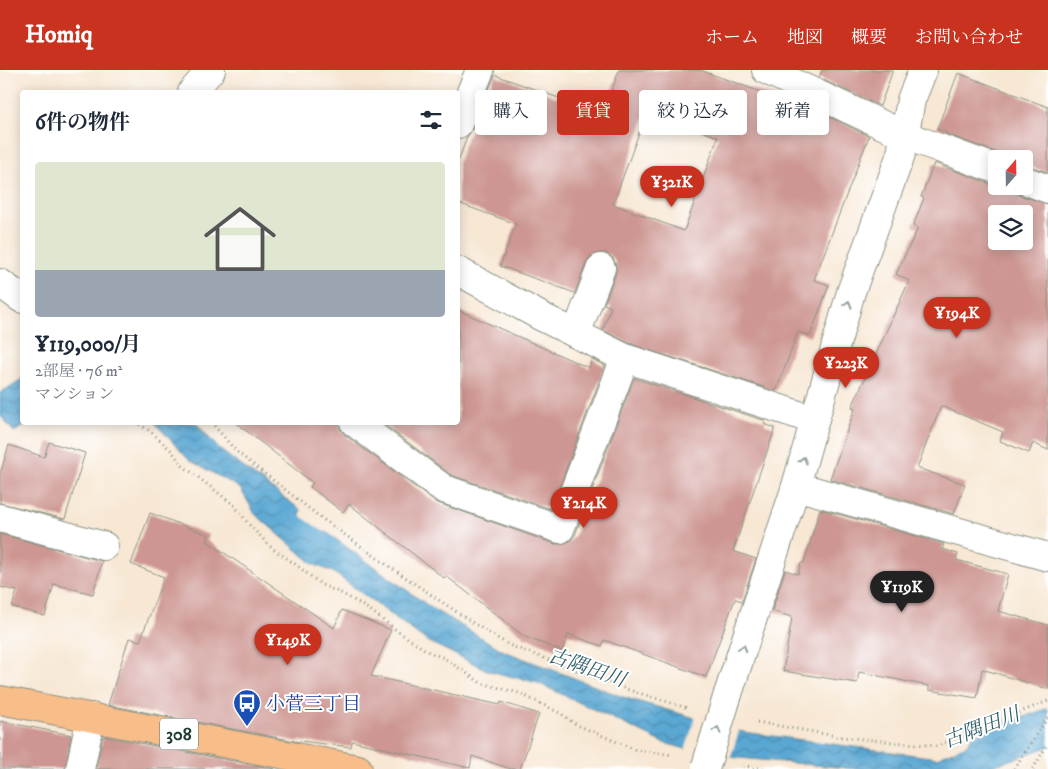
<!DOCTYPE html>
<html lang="ja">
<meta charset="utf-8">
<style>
body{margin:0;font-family:"IM FELL DW Pica","Noto Serif JP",serif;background:#f6f6f7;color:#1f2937;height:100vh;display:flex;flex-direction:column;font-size:19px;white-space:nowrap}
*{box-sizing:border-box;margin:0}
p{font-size:16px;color:#747a83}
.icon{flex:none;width:28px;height:28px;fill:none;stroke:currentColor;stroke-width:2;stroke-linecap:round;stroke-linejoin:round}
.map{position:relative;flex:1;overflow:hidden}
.side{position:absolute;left:20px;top:20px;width:440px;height:335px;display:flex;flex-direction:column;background:#fff;border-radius:5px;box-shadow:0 2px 12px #0003}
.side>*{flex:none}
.hud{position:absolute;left:475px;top:20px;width:475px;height:45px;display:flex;gap:10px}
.needle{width:32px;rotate:20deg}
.buttons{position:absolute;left:988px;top:80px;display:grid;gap:10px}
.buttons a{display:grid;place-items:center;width:45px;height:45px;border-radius:5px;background:#fff;box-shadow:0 2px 12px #0003;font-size:25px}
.price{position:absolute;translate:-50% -42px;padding:0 11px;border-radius:18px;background:#c8321e;color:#fff;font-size:16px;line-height:32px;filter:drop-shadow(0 1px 2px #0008)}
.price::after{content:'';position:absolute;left:50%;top:30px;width:15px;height:11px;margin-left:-8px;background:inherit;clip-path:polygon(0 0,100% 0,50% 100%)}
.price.current{background:#222;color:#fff}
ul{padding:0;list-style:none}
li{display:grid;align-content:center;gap:10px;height:265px;padding:0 15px}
li span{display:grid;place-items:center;height:155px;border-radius:5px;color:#555}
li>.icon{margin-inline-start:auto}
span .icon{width:90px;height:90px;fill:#fffc;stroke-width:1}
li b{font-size:21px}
h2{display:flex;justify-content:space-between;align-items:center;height:60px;padding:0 15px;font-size:21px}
.chip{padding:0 18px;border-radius:5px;background:#fff;box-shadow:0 2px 12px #0003;font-size:18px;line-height:45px}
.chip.current{background:#c8321e;color:#fff}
header{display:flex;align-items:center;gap:30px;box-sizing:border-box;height:70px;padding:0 25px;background:#c8321e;color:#fff}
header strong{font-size:24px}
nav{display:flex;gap:28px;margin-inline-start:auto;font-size:18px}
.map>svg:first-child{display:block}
</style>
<header>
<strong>Homiq</strong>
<nav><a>ホーム</a><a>地図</a><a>概要</a><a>お問い合わせ</a></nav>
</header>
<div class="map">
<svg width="1048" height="699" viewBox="0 0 1048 699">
<defs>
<pattern id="water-waves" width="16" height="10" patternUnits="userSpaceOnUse" patternTransform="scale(1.25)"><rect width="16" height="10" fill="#5aa7d3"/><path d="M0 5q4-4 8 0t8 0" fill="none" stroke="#4a89ac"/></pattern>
</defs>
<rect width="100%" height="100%" fill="#fff"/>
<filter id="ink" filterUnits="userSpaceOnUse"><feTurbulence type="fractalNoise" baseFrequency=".02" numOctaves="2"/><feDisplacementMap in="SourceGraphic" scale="10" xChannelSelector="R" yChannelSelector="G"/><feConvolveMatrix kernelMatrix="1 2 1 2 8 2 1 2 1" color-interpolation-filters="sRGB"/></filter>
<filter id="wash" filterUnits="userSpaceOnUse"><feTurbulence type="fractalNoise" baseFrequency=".0096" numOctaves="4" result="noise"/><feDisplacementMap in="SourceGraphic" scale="20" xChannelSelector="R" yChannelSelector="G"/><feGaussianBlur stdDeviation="1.12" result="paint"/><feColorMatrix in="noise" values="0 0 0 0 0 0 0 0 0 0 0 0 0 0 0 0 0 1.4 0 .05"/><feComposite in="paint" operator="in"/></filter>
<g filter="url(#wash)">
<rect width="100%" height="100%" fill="#f7e7d3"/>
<g fill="url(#water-waves)" stroke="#3c7284">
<polygon points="22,309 22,352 30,353 14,362 0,345 0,323"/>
<polygon points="155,353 196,353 220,380 301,440 299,452 315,463 326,462 433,539 504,581 623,627 743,662 937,688 968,674 972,666 1048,638 1048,677 984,699 856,699 708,685 664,673 538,613 489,601 427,571 333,502 313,494 255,444 240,418 189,390"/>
</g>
<polygon fill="#f7e7d3" points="696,645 740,658 730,689 708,688 685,681"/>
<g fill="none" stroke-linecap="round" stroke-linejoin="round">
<polyline stroke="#5aa7d3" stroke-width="12" points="288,445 330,473"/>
</g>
<g id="blocks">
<g fill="#cd9692" fill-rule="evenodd">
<path d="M619 0H700L808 39 809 37 869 66 814 210 829 215 810 266 798 262 776 321 631 274 603 260 611 237 604 234 616 203V195L613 188 606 183H599L591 186 586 192 575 223 500 196 516 154 458 133V92L467 67 472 60 495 5 603 44ZM647 41 718 67 684 161 613 134Z"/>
<polygon points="822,0 893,0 880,36 819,8"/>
<polygon points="958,3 1048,37 1048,102 1024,95 1024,89 1008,89 1001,84 946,64 946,62 937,59"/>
<path d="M934 93 991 114H996V116H1010L1012 120 1019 125 1048 134V380L1033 373 1029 383 1000 371 1003 362 941 336 917 398 965 414 954 444 830 409 855 338 852 337 909 211 896 204 918 158 913 156 924 128 921 127ZM996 144H1024V171H996Z"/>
<polygon points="458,240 589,298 592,289 605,296 551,439 451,405 381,352 458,352"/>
<polygon points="634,308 766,351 764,354 775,358 733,481 756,489 742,531 735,529 706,607 604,570 602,576 568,564 562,581 525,567 446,506 444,508 349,434 343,442 310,417 313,413 235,352 339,352 340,359 345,365 435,432 555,474 562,474 570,471 575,465"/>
<polygon points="49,372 85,383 65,449 0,433 0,404 9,375 44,387"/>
<polygon points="820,439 944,474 942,479 958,484 956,490 1008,504 998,541 1048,555 1048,619 982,599 977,628 929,620 929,616 859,602 857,613 783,601 792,547 772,541 785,500 798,504 801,493 804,493"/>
<polygon points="150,443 209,465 207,471 334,558 342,540 391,560 371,606 500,635 501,632 539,644 520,699 511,699 472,686 470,698 352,671 351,677 300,671 300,672 108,635 129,568 140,571 164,507 131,494"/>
<polygon points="0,464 102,491 93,524 54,514 45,546 12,537 17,521 0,517"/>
<polygon points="0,651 71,665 65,699 0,699"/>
<polygon points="103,666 275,699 96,699"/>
</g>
</g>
</g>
<g filter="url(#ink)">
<use href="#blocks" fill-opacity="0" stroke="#8b9284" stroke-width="1"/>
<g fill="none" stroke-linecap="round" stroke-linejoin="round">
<g stroke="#8b9284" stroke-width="30">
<g id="minor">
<polyline points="766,0 904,65 996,99"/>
<polyline points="192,22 211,0"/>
<polyline points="458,54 480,0"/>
<polyline points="1024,110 1048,119"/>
<polyline points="458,201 542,247 625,288 814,350"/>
<polyline points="0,213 22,229"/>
<polyline points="576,264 601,198"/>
<polyline points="354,352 444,419 560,459 625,288"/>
<polyline points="796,416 1048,487"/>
<polyline points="0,448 104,476"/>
<polyline points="728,624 796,416 851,222 901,84 911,30 923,0"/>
<polyline points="80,699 91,647"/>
</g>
</g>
<g stroke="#8b9284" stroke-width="30">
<polyline id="major" points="0,630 358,699"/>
</g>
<g stroke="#8b9284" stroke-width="3" stroke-dasharray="1 4" stroke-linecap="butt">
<polyline points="135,352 150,361 172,381 182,395 234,435 251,457 273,479 295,494 322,515 343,524 370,540 400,563 429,582 444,588 481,613 519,623 560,643 577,655 596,663 636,680 673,685"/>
<polyline points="211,352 237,382 320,447 387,495 473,553 509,575 626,619 687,638"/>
<polyline points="757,652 842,667 936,676 1048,631"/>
<polyline points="743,696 768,699"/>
<polyline points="1014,699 1048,647"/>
<polyline points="1033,699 1048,673"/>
</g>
<use href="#minor" stroke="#fff" stroke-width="28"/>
<use href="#major" stroke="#f8bd89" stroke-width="28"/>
<g stroke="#8b9284" stroke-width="30" stroke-linecap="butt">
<polyline id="minor-bridge" points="706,696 728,624"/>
</g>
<use href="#minor-bridge" stroke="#fff" stroke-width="28"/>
</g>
<defs><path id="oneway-chevron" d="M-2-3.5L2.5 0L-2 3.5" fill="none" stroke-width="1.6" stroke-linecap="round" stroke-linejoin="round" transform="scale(1.25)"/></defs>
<g stroke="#8f9e9a">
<use href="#oneway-chevron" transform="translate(848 234) rotate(-74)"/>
<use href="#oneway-chevron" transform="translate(803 390) rotate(-75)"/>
<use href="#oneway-chevron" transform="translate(743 578) rotate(-72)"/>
<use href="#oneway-chevron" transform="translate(717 660) rotate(-72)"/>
</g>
</g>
<defs>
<g id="bus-pin" transform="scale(1.4375)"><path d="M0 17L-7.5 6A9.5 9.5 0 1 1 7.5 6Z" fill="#1a4fb4" stroke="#fff"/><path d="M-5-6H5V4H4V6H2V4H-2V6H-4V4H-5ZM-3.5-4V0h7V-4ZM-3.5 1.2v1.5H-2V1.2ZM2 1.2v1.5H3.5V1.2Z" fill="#fff"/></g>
</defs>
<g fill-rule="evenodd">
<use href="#bus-pin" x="247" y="633"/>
</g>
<g text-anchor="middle" stroke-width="4" stroke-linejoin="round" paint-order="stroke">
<rect fill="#fff" stroke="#627771" stroke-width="1" x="160" y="648.5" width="38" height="31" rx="4"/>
<g font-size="18" font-weight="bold" fill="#1f3d34">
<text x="179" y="670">308</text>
</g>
<g font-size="19" fill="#164399" stroke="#fff" text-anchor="start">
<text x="266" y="640">小菅三丁目</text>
</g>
<g font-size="20" font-style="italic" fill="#34626c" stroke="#fff">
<text transform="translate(587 597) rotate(19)" y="7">古隅田川</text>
<text transform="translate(981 657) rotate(-21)" y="7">古隅田川</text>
</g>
</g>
</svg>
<div class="buttons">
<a><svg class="needle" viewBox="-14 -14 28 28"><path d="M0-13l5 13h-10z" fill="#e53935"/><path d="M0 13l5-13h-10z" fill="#747a83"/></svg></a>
<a><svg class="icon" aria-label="layers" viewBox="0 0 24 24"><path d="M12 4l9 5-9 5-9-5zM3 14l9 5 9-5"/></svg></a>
</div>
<b class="price" style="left:672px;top:138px">¥321K</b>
<b class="price" style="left:957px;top:269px">¥194K</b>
<b class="price" style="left:846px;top:319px">¥223K</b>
<b class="price" style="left:584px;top:459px">¥214K</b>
<b class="price current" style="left:902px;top:543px">¥119K</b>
<b class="price" style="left:288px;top:596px">¥149K</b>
<div class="hud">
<a class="chip">購入</a>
<a class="chip current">賃貸</a>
<a class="chip">絞り込み</a>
<a class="chip">新着</a>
</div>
<section class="side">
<h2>6件の物件<svg class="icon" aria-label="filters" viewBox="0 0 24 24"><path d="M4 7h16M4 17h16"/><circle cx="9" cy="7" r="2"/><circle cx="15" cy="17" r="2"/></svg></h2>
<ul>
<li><span style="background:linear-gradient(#dfe7d0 70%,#9aa5b1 0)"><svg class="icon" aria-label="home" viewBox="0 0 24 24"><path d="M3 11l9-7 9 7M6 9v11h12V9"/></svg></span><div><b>¥119,000/月</b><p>2部屋 · 76 m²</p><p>マンション</p></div></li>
</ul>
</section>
</div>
